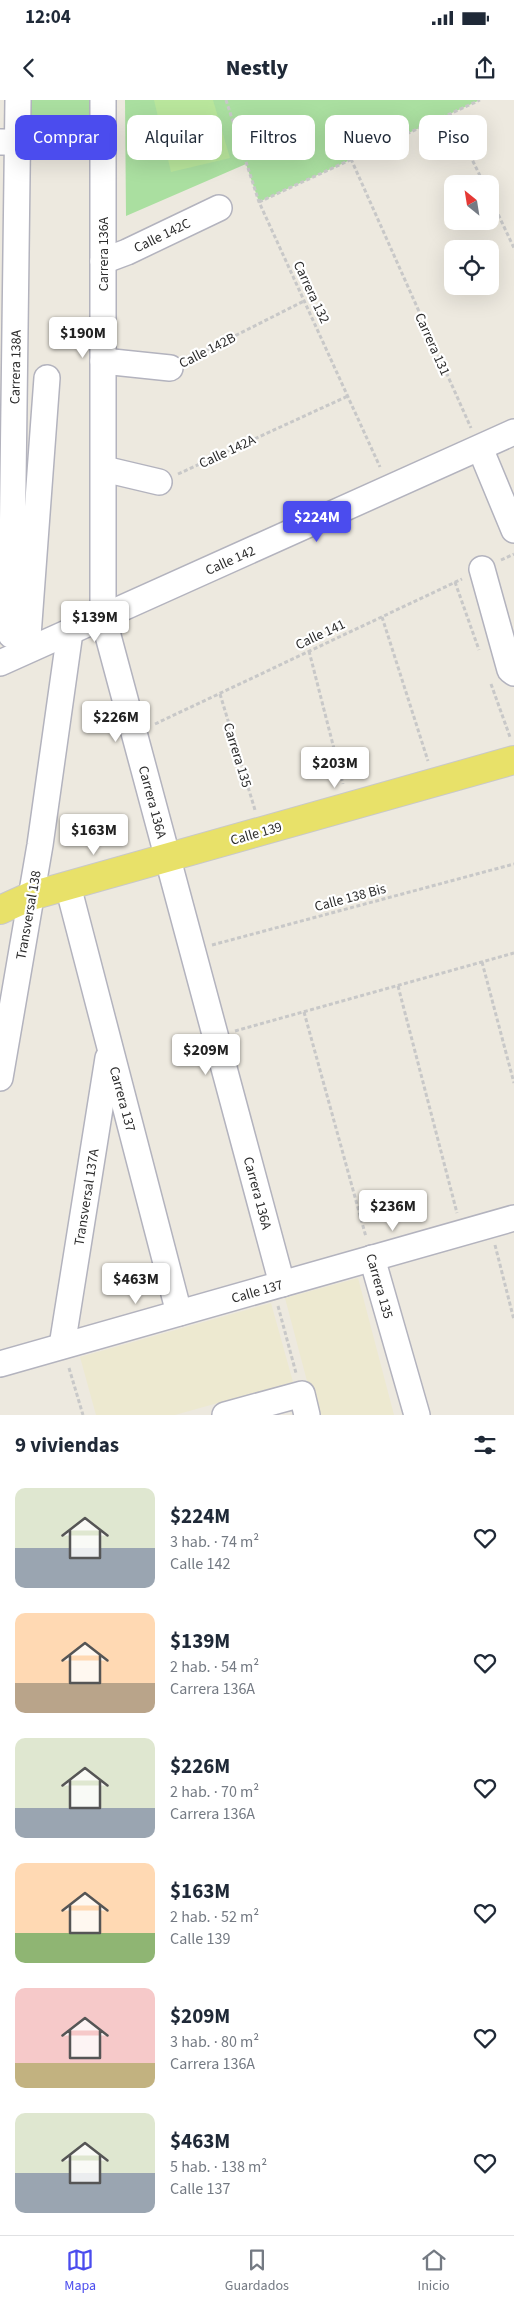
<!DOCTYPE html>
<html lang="es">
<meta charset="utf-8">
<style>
body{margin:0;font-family:"Source Sans 3",sans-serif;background:#f2f2f3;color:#1f2937;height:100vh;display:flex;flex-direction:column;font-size:19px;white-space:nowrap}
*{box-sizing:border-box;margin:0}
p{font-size:16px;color:#747a83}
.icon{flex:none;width:28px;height:28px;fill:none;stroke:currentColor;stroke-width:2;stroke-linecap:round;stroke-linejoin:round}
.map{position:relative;height:1315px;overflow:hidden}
.details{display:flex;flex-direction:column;background:#fff;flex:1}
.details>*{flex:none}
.banner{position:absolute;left:15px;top:15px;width:485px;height:45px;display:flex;gap:10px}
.needle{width:32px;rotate:330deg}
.controls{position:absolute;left:444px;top:75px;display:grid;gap:10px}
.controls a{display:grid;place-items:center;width:55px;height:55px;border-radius:10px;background:#fff;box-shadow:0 5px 20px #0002;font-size:25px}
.price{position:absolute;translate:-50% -42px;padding:0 11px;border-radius:5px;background:#fff;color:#222;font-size:16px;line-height:32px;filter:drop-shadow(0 1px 2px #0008)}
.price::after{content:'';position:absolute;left:50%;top:30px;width:15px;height:11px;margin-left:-8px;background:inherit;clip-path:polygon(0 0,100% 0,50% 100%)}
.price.on{background:#4b4cee;color:#fff}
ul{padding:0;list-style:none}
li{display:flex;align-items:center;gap:15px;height:125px;padding:0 15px}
li span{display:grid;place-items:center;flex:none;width:140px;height:100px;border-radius:10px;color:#555}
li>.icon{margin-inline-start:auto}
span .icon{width:60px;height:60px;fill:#fffc;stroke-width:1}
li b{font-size:21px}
h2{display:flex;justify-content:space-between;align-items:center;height:60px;padding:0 15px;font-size:21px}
.chip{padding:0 18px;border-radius:10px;background:#fff;box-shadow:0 5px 20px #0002;font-size:18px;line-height:45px}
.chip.on{background:#4b4cee;color:#fff}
.status{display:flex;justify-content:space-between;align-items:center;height:35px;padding:0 25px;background:#fff;direction:ltr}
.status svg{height:14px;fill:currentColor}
header{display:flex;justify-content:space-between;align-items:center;height:65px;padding:0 15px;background:#fff;font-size:22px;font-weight:800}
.menu{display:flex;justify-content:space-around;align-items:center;height:70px;border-top:1px solid #e0e1e3;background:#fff;font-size:14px;color:#747a83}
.menu a{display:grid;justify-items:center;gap:2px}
.menu .on{color:#4b4cee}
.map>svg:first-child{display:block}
</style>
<div class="status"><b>12:04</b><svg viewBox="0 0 49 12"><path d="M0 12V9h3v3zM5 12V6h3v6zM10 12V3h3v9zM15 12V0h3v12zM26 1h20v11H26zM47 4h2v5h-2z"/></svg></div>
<header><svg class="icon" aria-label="back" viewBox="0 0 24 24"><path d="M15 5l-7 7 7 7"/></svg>Nestly<svg class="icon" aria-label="share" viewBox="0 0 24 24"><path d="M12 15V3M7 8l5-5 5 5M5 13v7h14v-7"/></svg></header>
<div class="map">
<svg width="514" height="1315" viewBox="0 0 514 1315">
<rect width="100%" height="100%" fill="#ede9df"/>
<g fill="#ede9d0">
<polygon points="358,1178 394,1315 316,1315 285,1198"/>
<polygon points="271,1203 293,1282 175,1315 96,1315 80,1257"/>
</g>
<g fill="#aadfa0">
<polygon points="30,0 92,0 92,23 29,19"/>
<polygon points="125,0 480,0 259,102 246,64 126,116"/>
</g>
<polygon fill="#b9e69c" points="154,0 213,0 230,58 171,72"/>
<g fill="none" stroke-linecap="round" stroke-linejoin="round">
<g stroke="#b3b3be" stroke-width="28">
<g id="minor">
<polyline points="103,0 103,517 282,1184"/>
<polyline points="0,42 103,43"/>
<polyline points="103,161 127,152 219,108"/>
<polyline points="103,261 170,268"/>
<polyline points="480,348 514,430"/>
<polyline points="104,369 159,382"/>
<polyline points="482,469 510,570 514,573"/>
<polyline points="11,535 18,0"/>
<polyline points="28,536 47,278"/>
<polyline points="0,563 514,332"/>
<polyline points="68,786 179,1213"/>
<polyline points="0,978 40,745 70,532"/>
<polyline points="372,1158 417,1315"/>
<polyline points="62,1246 108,958"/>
<polyline points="0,1264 514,1118"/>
<polyline points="225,1315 302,1294 307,1315"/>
</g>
</g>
<g stroke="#c8c8c8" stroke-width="30">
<polyline id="major" points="0,810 31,796 514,660"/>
</g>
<g stroke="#c8c8c8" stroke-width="3" stroke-dasharray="4 2.5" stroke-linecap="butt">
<polyline points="226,0 259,102 380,367"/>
<polyline points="450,14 484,84"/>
<polyline points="351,59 471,328"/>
<polyline points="490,97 514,148"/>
<polyline points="259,102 480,0"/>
<polyline points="189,259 304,201"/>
<polyline points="178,374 348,296"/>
<polyline points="501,460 514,454"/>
<polyline points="455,482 479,550"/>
<polyline points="382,517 428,661"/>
<polyline points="309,551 343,684"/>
<polyline points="491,584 510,637"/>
<polyline points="220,594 255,710"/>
<polyline points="155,624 462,479"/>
<polyline points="212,845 514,764"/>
<polyline points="482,862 514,983"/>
<polyline points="398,886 457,1113"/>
<polyline points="304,912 366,1137"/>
<polyline points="235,931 514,853"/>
<polyline points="495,1145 514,1220"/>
<polyline points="278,1206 296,1273"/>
<polyline points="69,1268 83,1315"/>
</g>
<use href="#minor" stroke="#fff" stroke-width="25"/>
<use href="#major" stroke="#e8e169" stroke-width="28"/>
</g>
<g text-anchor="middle" stroke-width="4.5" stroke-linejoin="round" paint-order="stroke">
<g font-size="14" fill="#2c2c2c" stroke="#fff">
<text transform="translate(162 135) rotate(-26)" y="5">Calle 142C</text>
<text transform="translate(103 154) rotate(-90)" y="5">Carrera 136A</text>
<text transform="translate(312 192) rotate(65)" y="5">Carrera 132</text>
<text transform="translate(433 244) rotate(66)" y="5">Carrera 131</text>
<text transform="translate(207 250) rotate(-27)" y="5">Calle 142B</text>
<text transform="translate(15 267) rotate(-89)" y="5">Carrera 138A</text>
<text transform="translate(227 351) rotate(-25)" y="5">Calle 142A</text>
<text transform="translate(230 460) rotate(-24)" y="5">Calle 142</text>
<text transform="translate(320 534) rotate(-25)" y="5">Calle 141</text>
<text transform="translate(238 655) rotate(73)" y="5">Carrera 135</text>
<text transform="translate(153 702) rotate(75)" y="5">Carrera 136A</text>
<text transform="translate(256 733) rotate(-16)" y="5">Calle 139</text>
<text transform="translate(350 797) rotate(-15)" y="5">Calle 138 Bis</text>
<text transform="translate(28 815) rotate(-80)" y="5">Transversal 138</text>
<text transform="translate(123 999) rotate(75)" y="5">Carrera 137</text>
<text transform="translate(258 1093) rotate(75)" y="5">Carrera 136A</text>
<text transform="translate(86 1097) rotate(-81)" y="5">Transversal 137A</text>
<text transform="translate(380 1186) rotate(74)" y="5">Carrera 135</text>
<text transform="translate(257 1191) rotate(-16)" y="5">Calle 137</text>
</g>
</g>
</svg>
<div class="controls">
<a><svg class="needle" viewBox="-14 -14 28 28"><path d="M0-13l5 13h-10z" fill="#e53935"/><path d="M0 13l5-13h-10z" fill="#747a83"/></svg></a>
<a><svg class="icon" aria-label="locate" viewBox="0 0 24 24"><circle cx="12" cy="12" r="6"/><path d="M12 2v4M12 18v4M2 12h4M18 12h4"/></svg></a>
</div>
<b class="price" style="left:83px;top:259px">$190M</b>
<b class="price on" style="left:317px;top:443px">$224M</b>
<b class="price" style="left:95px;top:543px">$139M</b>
<b class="price" style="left:116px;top:643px">$226M</b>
<b class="price" style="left:335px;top:689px">$203M</b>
<b class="price" style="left:94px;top:756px">$163M</b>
<b class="price" style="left:206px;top:976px">$209M</b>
<b class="price" style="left:393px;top:1132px">$236M</b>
<b class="price" style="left:136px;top:1205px">$463M</b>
<div class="banner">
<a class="chip on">Comprar</a>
<a class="chip">Alquilar</a>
<a class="chip">Filtros</a>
<a class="chip">Nuevo</a>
<a class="chip">Piso</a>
</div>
</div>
<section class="details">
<h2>9 viviendas<svg class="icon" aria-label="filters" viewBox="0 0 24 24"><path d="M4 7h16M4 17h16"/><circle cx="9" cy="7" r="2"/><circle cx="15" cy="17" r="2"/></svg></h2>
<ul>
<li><span style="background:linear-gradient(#dfe7d0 60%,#9aa5b1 0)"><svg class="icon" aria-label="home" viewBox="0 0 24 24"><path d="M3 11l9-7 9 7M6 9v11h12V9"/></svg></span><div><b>$224M</b><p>3 hab. · 74 m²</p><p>Calle 142</p></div><svg class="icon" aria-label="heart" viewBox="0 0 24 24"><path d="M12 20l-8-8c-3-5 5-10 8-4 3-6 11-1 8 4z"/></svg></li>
<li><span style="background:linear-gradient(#ffd9b3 70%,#b9a48a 0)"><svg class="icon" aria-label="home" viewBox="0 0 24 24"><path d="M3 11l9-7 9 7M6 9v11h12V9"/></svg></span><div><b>$139M</b><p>2 hab. · 54 m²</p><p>Carrera 136A</p></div><svg class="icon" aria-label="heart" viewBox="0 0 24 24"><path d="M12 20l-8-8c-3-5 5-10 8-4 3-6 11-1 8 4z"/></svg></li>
<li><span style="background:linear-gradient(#dfe7d0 70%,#9aa5b1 0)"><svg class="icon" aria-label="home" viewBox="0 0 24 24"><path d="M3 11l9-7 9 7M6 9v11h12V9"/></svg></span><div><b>$226M</b><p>2 hab. · 70 m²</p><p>Carrera 136A</p></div><svg class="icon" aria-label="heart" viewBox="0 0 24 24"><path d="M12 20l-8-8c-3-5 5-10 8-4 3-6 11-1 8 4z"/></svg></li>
<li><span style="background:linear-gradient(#ffd9b3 70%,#8fb573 0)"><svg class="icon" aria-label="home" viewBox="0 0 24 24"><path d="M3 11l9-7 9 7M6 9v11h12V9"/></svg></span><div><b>$163M</b><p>2 hab. · 52 m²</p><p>Calle 139</p></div><svg class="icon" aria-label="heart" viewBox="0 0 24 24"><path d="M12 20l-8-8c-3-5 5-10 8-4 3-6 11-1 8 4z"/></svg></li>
<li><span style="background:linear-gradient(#f6c9c9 75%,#c2b280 0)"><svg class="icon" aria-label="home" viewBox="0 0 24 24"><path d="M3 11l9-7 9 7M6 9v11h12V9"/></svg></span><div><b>$209M</b><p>3 hab. · 80 m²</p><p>Carrera 136A</p></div><svg class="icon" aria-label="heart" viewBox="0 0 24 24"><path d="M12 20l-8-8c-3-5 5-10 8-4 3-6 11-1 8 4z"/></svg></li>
<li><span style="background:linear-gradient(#dfe7d0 60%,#9aa5b1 0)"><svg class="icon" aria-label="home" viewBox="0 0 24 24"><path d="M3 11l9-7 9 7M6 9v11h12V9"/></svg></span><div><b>$463M</b><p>5 hab. · 138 m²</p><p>Calle 137</p></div><svg class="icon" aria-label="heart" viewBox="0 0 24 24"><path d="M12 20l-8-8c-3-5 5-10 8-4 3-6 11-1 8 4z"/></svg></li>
</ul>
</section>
<nav class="menu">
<a class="on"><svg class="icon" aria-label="map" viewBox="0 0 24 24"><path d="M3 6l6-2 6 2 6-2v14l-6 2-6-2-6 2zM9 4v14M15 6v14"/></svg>Mapa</a>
<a><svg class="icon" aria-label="saved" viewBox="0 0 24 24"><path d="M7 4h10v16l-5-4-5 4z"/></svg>Guardados</a>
<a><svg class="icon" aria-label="home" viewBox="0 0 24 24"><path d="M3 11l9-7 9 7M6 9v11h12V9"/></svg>Inicio</a>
</nav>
